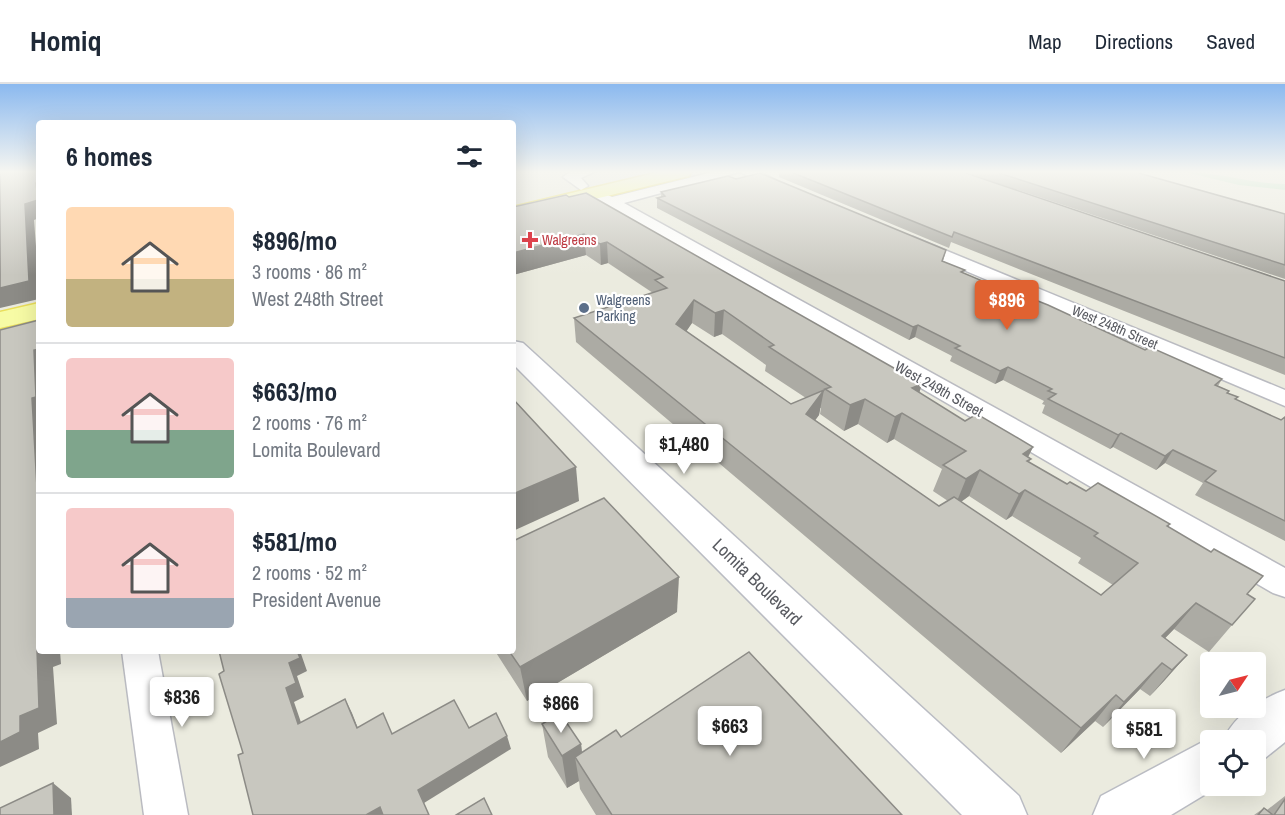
<!DOCTYPE html>
<meta charset="utf-8">
<style>
body{margin:0;font-family:"Archivo Narrow",sans-serif;background:#f6f6f7;color:#1f2937;height:100vh;display:flex;flex-direction:column;font-size:22px;white-space:nowrap}
*{box-sizing:border-box;margin:0}
p{font-size:20px;color:#747a83}
.icon{flex:none;width:33px;height:33px;fill:none;stroke:currentColor;stroke-width:2;stroke-linecap:round;stroke-linejoin:round}
.map{position:relative;flex:1;overflow:hidden}
.drawer{position:absolute;left:36px;top:36px;width:480px;height:534px;display:flex;flex-direction:column;background:#fff;border-radius:6px;box-shadow:0 6px 24px #0002}
.drawer>*{flex:none}
.needle{width:39px;rotate:55deg}
.tools{position:absolute;left:1200px;top:568px;display:grid;gap:12px}
.tools a{display:grid;place-items:center;width:66px;height:66px;border-radius:6px;background:#fff;box-shadow:0 6px 24px #0002;font-size:30px}
.price{position:absolute;translate:-50% -51px;padding:0 14px;border-radius:6px;background:#fff;color:#222;font-size:20px;line-height:39px;filter:drop-shadow(0 2px 3px #0008)}
.price::after{content:'';position:absolute;left:50%;top:36px;width:18px;height:14px;margin-left:-9px;background:inherit;clip-path:polygon(0 0,100% 0,50% 100%)}
.price.on{background:#e06231;color:#fff}
ul{padding:0;list-style:none}
li{display:flex;align-items:center;gap:18px;height:150px;padding:0 30px}
li+li{border-top:2px solid #e0e1e3}
li span{display:grid;place-items:center;flex:none;width:168px;height:120px;border-radius:6px;color:#555}
li>.icon{margin-inline-start:auto}
span .icon{width:72px;height:72px;fill:#fffc;stroke-width:1}
li b{font-size:26px}
h2{display:flex;justify-content:space-between;align-items:center;height:72px;padding:0 30px;font-size:26px}
header{display:flex;align-items:center;gap:36px;box-sizing:border-box;height:84px;padding:0 30px;background:#fff;border-bottom:2px solid #e0e1e3}
header strong{font-size:28px}
nav{display:flex;gap:33px;margin-inline-start:auto;font-size:21px}
.map>svg:first-child{display:block}
</style>
<header>
<strong>Homiq</strong>
<nav><a>Map</a><a>Directions</a><a>Saved</a></nav>
</header>
<div class="map">
<svg width="1285" height="731" viewBox="0 0 1285 731">
<rect width="100%" height="100%" fill="#ebebdf"/>
<path fill="#bce2c4" d="M1185 88C1219 88 1251 100 1285 100V106L1239 101Z"/>
<g fill="none" stroke-linecap="round" stroke-linejoin="round">
<g stroke="#babbc1" stroke-width="3">
<g id="street">
<polygon points="570,88 594,88 581,94 588,102 581,106 563,93"/>
<polygon points="713,88 739,88 624,119 1285,484 1285,513 1273,509 586,109 594,104 612,113"/>
<polygon points="740,88 760,88 793,105 786,109 781,108"/>
<polygon points="913,153 1285,306 1285,322 907,162 904,158 907,154"/>
<polygon points="122,567 158,567 188,731 144,731"/>
</g>
</g>
<g stroke="#babcc3" stroke-width="3">
<g id="secondary">
<polygon points="513,257 523,259 1019,712 1027,731 962,731 513,280"/>
<path d="M1285 606V658L1265 674 1256 678V657H1223C1234 631 1259 616 1285 606Z"/>
<polygon points="1210,654 1217,657 1210,657 1210,702 1219,702 1171,731 1093,731 1101,712"/>
</g>
</g>
<g stroke="#eade5a" stroke-width="3">
<g id="primary">
<polygon points="659,88 691,88 689,92 513,135 513,123"/>
<polygon points="39,219 39,235 0,244 0,228"/>
</g>
</g>
<use href="#street" fill="#fff" fill-rule="evenodd"/>
<use href="#secondary" fill="#fff" fill-rule="evenodd"/>
<use href="#primary" fill="#f7fba5" fill-rule="evenodd"/>
</g>
<g fill="#acaba4" fill-rule="evenodd">
<polygon points="779,88 963,88 1285,197 1285,291 951,158 949,164 779,93"/>
<polygon points="964,88 1135,88 1285,130 1285,195"/>
<polygon points="736,95 946,166 943,177 964,189 1145,266 1222,295 1218,302 1229,307 1228,309 1238,313 1236,316 1281,336 1285,333 1285,457 1195,411 1203,399 1165,379 1156,386 1113,363 1110,365 1042,329 1045,321 1042,320 1044,317 1003,296 995,300 950,277 952,272 915,253 909,256 657,124 657,114 661,113 661,108"/>
<path d="M566 111 922 300 919 309 965 337 1033 363 1028 373 1031 375 1029 378 1067 400 1170 440 1168 443 1247 510 1232 541 1209 568 1174 545 1165 554 1187 571 1164 597 1150 612 1140 605 1103 643 1095 637 1061 669 576 258 574 234 653 209 608 179 601 181 586 171 513 191V123ZM692 239 714 253 722 250 766 281 765 287 806 314 791 320 686 247ZM820 324H821L820 330 844 347 858 340 887 359 894 355 942 385 933 407 948 417 939 422 815 336 819 331ZM969 412 1006 436 1012 432 1081 474 1078 479 1113 501 1101 511 961 418Z"/>
<polygon points="677,528 527,617 495,567 513,567"/>
<polygon points="542,640 581,660 582,669 621,653 902,731 596,731 580,705 579,697 567,704 548,673"/>
<polygon points="1285,712 1285,731 1254,731 1264,724 1267,726"/>
</g>
<g fill="#8c8b86">
<polygon points="39,98 39,134 34,136 39,201 39,215 0,224 0,204 25,120 36,99"/>
<polygon points="584,150 586,171 513,191 513,169"/>
<polygon points="607,158 608,179 601,181 600,160"/>
<polygon points="694,216 692,239 675,264 676,240"/>
<polygon points="724,226 722,250 714,253 715,229"/>
<polygon points="918,241 915,253 909,256 913,243"/>
<polygon points="39,265 39,439 32,314 34,266"/>
<polygon points="1008,283 1003,296 995,300 1000,287"/>
<polygon points="922,300 914,325 912,304"/>
<polygon points="824,306 819,331 801,356 806,330"/>
<polygon points="865,315 858,340 844,347 850,321"/>
<polygon points="902,329 894,355 887,359 895,333"/>
<polygon points="1121,349 1113,363 1110,365 1118,351"/>
<polygon points="1033,363 1020,389 1023,370"/>
<polygon points="1173,366 1165,379 1156,386 1165,372"/>
<polygon points="576,383 579,417 513,447 513,410"/>
<polygon points="980,386 969,412 955,422 966,395"/>
<polygon points="1025,406 1012,432 1006,436 1019,410"/>
<polygon points="679,493 677,528 527,617 520,583"/>
<polygon points="1196,519 1174,545 1141,579 1162,552"/>
<polygon points="39,565 39,567 60,567 61,580 53,583 57,640 38,649 39,665 0,683 0,658 20,632 37,566"/>
<polygon points="297,567 300,567 307,587 297,592 304,613 294,618 306,653 298,640 286,604 289,579"/>
<polygon points="1187,571 1164,597 1150,612 1172,586"/>
<polygon points="1162,579 1140,605 1103,643 1124,618"/>
<polygon points="1116,611 1095,637 1061,669 1081,644"/>
<polygon points="345,615 352,629 363,657 357,644"/>
<polygon points="507,652 511,665 424,719 418,706"/>
<polygon points="581,660 584,686 575,673 579,697 567,704 562,672"/>
<polygon points="53,699 71,714 72,731 54,731"/>
<polygon points="380,723 384,731 366,731"/>
</g>
<g fill="#c8c7bf" stroke="#8c8b86" stroke-width="1.5" fill-rule="evenodd">
<polygon points="0,88 39,88 39,98 36,99 38,116 25,120 29,197 0,204"/>
<polygon points="791,88 963,88 1285,197 1285,274 954,148 952,153"/>
<polygon points="996,88 1135,88 1285,130 1285,181"/>
<polygon points="760,89 946,166 942,177 965,186 961,188 1015,211 1018,209 1048,221 1145,266 1150,263 1222,295 1215,301 1229,307 1227,309 1238,313 1235,315 1281,336 1285,333 1285,437 1205,397 1216,387 1173,366 1165,372 1121,349 1118,351 1048,315 1056,310 1048,307 1052,305 1008,283 1000,287 955,264 960,262 918,241 913,243 657,114 665,112 661,108 728,92 736,95"/>
<path d="M586 109 922 300 912 304 965 337 977 330 1033 363 1023 370 1031 375 1027 377 1067 400 1070 398 1086 407 1098 399 1170 440 1167 442 1211 468 1214 465 1263 492 1247 510 1255 515 1232 541 1196 519 1162 552 1187 571 1172 586 1162 579 1124 618 1116 611 1081 644 574 234 667 204 655 196 663 193 607 158 600 160 584 150 513 169V123L566 111 569 113ZM694 216 715 229 724 226 774 261 769 263 831 303 825 305 850 321 865 315 895 333 902 329 966 367 943 381 966 395 980 386 1019 410 1025 406 1098 449 1094 452 1138 479 1101 511 954 413 939 422 806 330 824 306 791 320 676 240Z"/>
<polygon points="39,236 39,265 34,266 36,313 32,314 39,439 39,565 37,566 39,624 20,632 20,648 0,658 0,246"/>
<polygon points="513,315 576,383 513,410"/>
<polygon points="604,414 679,493 520,583 509,567 513,567 513,457"/>
<polygon points="219,567 297,567 300,574 289,579 296,599 286,604 298,640 345,615 357,644 383,629 392,650 454,616 469,644 496,629 507,652 418,706 429,731 383,731 380,723 366,731 253,731 238,671 243,669 219,590 224,587"/>
<polygon points="749,568 902,731 612,731 575,673 616,646 621,653"/>
<polygon points="560,629 581,660 562,672 542,640"/>
<polygon points="53,699 54,731 0,731 0,724"/>
<polygon points="484,714 492,731 456,731"/>
<polygon points="1285,715 1285,731 1274,731"/>
<polygon points="1264,724 1273,731 1258,731"/>
</g>
<linearGradient id="sky" x2="0" y2="1"><stop stop-color="#8bb9ef"/><stop offset="0.46" stop-color="#f6f6f1"/><stop offset="1" stop-color="#f6f6f1" stop-opacity="0"/></linearGradient>
<rect width="1285" height="191" fill="url(#sky)"/>
<path fill="#e0444e" stroke="#fff" stroke-width="2" d="M527 147h6v6h6v6h-6v6h-6v-6h-6v-6h6z"/>
<circle fill="#5c6f8a" stroke="#fff" stroke-width="2" cx="584" cy="224" r="6"/>
<g text-anchor="middle" stroke-width="4.5" stroke-linejoin="round" paint-order="stroke">
<g font-size="14" fill="#be3a42" stroke="#fff" text-anchor="start">
<text x="542" y="161">Walgreens</text>
</g>
<g font-size="14" fill="#4e5e75" stroke="#fff" text-anchor="start">
<text x="596" y="221">Walgreens<tspan x="596" dy="16">Parking</tspan></text>
</g>
<g font-size="14" fill="#585a60" stroke="#fff">
<text transform="translate(1115 243) rotate(23)" y="5">West 248th Street</text>
</g>
<g font-size="15" fill="#585a60" stroke="#fff">
<text transform="translate(939 305) rotate(29)" y="5">West 249th Street</text>
</g>
<g font-size="18" fill="#585a60" stroke="#fff">
<text transform="translate(757 498) rotate(44)" y="6">Lomita Boulevard</text>
</g>
</g>
</svg>
<div class="tools">
<a><svg class="needle" viewBox="-14 -14 28 28"><path d="M0-13l5 13h-10z" fill="#e53935"/><path d="M0 13l5-13h-10z" fill="#747a83"/></svg></a>
<a><svg class="icon" aria-label="locate" viewBox="0 0 24 24"><circle cx="12" cy="12" r="6"/><path d="M12 2v4M12 18v4M2 12h4M18 12h4"/></svg></a>
</div>
<b class="price on" style="left:1007px;top:247px">$896</b>
<b class="price" style="left:684px;top:391px">$1,480</b>
<b class="price" style="left:182px;top:644px">$836</b>
<b class="price" style="left:561px;top:650px">$866</b>
<b class="price" style="left:730px;top:673px">$663</b>
<b class="price" style="left:1144px;top:676px">$581</b>
<section class="drawer">
<h2>6 homes<svg class="icon" aria-label="filters" viewBox="0 0 24 24"><path d="M4 7h16M4 17h16"/><circle cx="9" cy="7" r="2"/><circle cx="15" cy="17" r="2"/></svg></h2>
<ul>
<li><span style="background:linear-gradient(#ffd9b3 60%,#c2b280 0)"><svg class="icon" aria-label="home" viewBox="0 0 24 24"><path d="M3 11l9-7 9 7M6 9v11h12V9"/></svg></span><div><b>$896/mo</b><p>3 rooms · 86 m²</p><p>West 248th Street</p></div></li>
<li><span style="background:linear-gradient(#f6c9c9 60%,#7fa58c 0)"><svg class="icon" aria-label="home" viewBox="0 0 24 24"><path d="M3 11l9-7 9 7M6 9v11h12V9"/></svg></span><div><b>$663/mo</b><p>2 rooms · 76 m²</p><p>Lomita Boulevard</p></div></li>
<li><span style="background:linear-gradient(#f6c9c9 75%,#9aa5b1 0)"><svg class="icon" aria-label="home" viewBox="0 0 24 24"><path d="M3 11l9-7 9 7M6 9v11h12V9"/></svg></span><div><b>$581/mo</b><p>2 rooms · 52 m²</p><p>President Avenue</p></div></li>
</ul>
</section>
</div>
